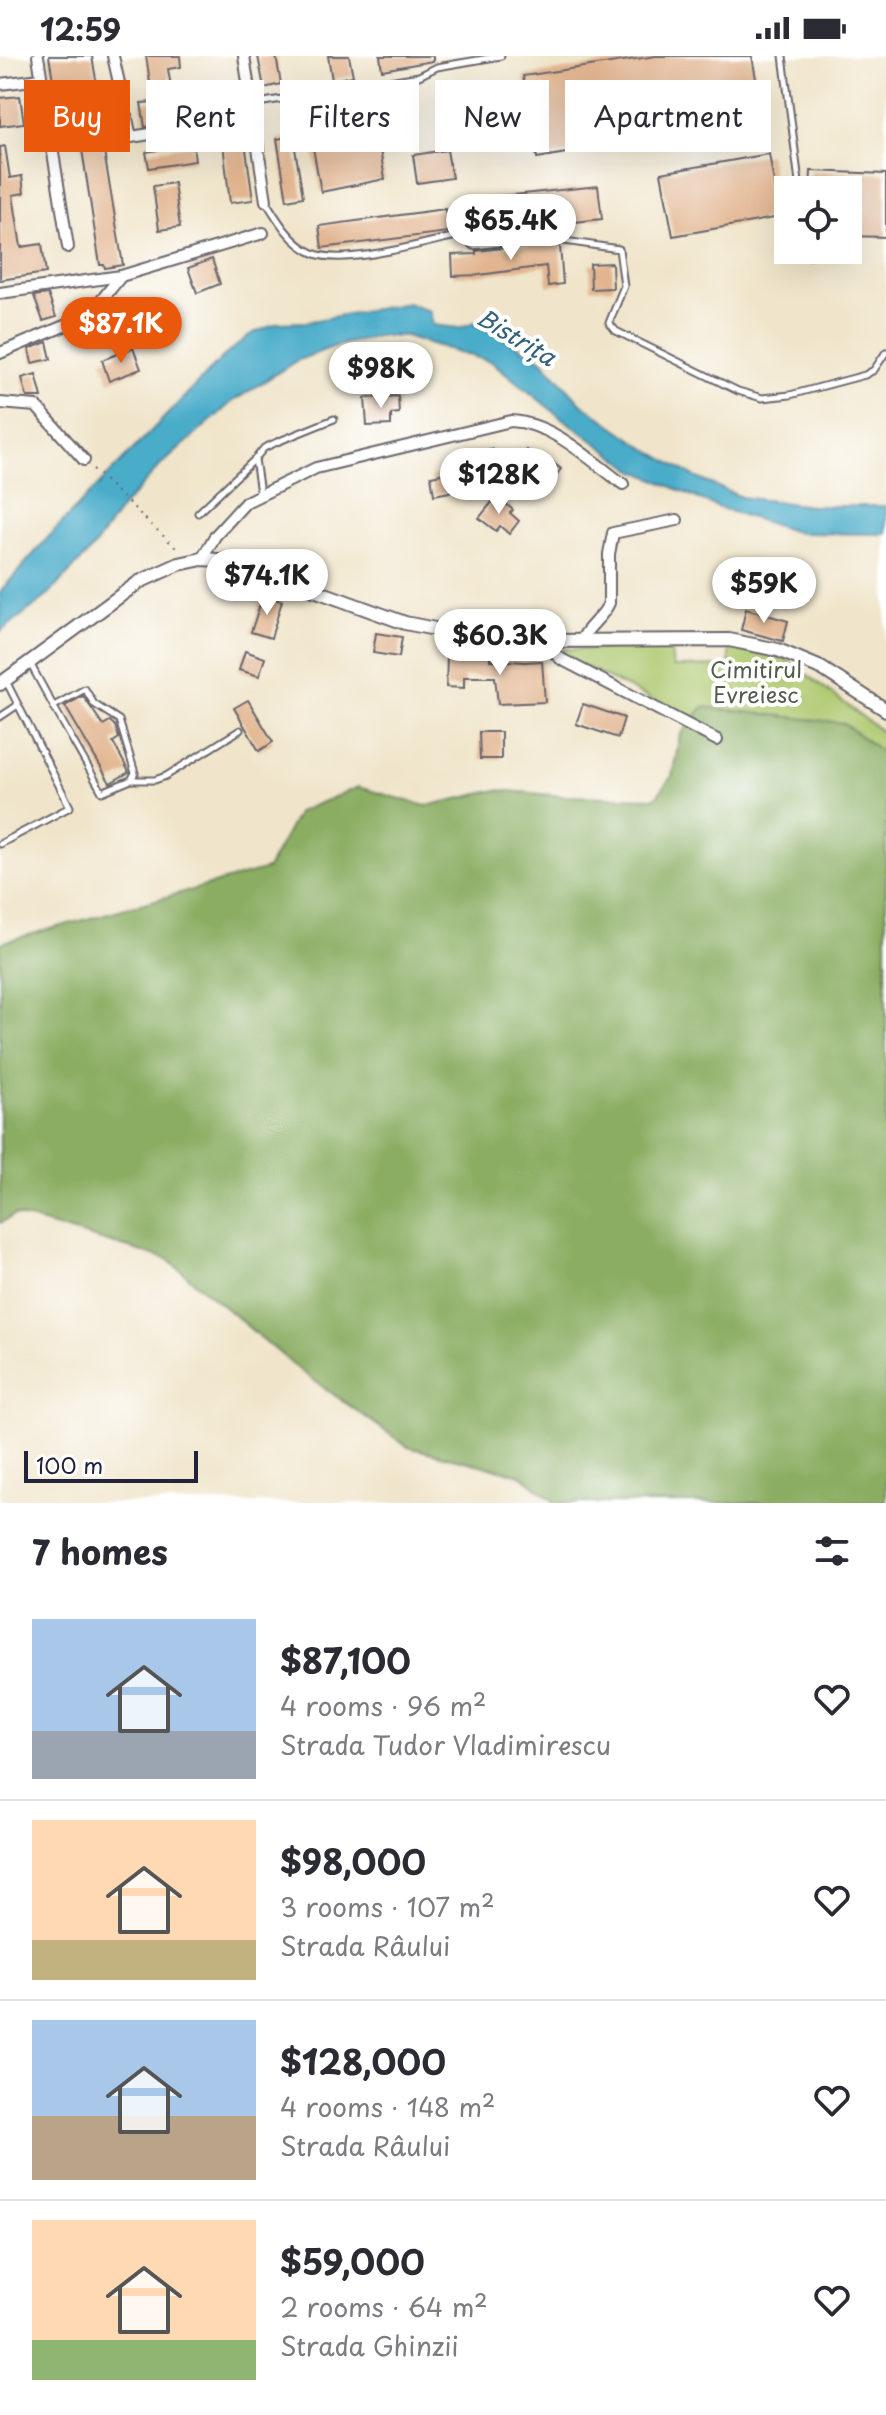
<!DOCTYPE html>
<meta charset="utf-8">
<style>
body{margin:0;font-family:"Playpen Sans",sans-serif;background:#f7f7f7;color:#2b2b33;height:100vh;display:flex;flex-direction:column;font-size:30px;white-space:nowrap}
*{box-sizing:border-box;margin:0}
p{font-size:26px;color:#7c7c81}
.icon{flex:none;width:44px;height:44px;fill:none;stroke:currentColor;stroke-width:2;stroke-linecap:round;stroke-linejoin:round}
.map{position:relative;height:1447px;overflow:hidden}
.panel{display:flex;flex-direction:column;background:#fff;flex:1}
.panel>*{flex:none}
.hud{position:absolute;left:24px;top:24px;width:838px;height:72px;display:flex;gap:16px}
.tools{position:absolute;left:774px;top:120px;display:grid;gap:16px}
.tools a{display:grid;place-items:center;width:88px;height:88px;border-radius:0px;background:#fff;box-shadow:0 8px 32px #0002;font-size:40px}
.scale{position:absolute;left:24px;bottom:20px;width:174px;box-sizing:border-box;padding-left:8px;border:4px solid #22223b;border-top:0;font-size:22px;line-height:28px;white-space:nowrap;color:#22223b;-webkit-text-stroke:6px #fff;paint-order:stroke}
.price{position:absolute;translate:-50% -68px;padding:0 18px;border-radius:28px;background:#fff;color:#222;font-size:26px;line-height:52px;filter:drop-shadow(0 2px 4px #0008)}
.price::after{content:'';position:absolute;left:50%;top:48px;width:24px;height:18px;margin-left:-12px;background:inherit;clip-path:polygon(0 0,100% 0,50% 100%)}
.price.active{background:#ea580c;color:#fff}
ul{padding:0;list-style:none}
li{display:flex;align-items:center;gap:24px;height:200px;padding:0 32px}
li+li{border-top:2px solid #e1e1e2}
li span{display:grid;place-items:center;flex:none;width:224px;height:160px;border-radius:0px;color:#555}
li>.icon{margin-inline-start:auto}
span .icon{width:96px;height:96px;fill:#fffc;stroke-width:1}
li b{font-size:34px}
h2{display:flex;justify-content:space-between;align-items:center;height:96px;padding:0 32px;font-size:34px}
.chip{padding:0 28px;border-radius:0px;background:#fff;box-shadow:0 8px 32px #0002;font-size:28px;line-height:72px}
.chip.active{background:#ea580c;color:#fff}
.status{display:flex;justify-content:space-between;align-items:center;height:56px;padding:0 40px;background:#fff;direction:ltr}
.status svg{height:22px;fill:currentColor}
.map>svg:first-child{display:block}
</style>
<div class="status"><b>12:59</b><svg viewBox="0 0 49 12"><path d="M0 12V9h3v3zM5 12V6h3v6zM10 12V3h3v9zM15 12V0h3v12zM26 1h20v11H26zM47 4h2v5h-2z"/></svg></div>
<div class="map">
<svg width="886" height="1447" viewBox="0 0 886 1447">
<rect width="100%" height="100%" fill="#fff"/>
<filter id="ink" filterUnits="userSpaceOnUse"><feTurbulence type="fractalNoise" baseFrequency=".0125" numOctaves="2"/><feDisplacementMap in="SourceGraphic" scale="16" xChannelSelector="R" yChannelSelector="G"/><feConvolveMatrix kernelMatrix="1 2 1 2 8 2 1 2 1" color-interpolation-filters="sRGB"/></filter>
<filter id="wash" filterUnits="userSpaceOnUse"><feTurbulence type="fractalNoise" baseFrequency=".006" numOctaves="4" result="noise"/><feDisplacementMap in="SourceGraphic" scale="32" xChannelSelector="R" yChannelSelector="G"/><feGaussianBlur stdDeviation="1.8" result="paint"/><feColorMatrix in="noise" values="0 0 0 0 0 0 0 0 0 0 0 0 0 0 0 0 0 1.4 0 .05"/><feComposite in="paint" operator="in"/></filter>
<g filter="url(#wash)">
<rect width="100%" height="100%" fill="#f0e5ca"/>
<polygon fill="#aec96f" stroke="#687655" stroke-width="2" points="729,591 754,594 789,605 886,679 886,699 872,690 704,651 693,664 563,600 564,593 671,594 673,611 729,610"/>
<polygon fill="#8aad62" stroke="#56684e" stroke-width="2" points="703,651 843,667 886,699 886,1447 556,1447 521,1419 408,1391 302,1316 167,1203 15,1159 0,1167 0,887 267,813 298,756 358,731 426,750 497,734 563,740 655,742 672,720 680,680"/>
<polygon fill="#4aacc9" stroke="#366782" stroke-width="2" points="407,247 430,255 433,269 459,272 474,266 541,303 582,348 642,390 697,422 741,441 811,450 886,450 886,478 799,477 717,451 634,414 559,360 492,306 405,280 377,280 335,290 296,305 232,346 159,411 122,451 93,492 46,541 0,576 0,536 52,477 223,301 251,278 278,267 306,266"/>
<g id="blocks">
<g fill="#e2b590">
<polygon points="49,0 92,0 100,47 58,54"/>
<polygon points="146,0 180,0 181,11 168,13 173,43 200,39 204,61 145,71 141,47 153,46"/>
<polygon points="258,0 276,0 281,28 264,32"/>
<polygon points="328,0 349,0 353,20 332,24"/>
<polygon points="380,0 433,0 433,5 382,14"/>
<polygon points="656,0 752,0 763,63 537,102 523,20"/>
<polygon points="20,40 24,67 0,70 0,42"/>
<polygon points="372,46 385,123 321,136 306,53 325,50 326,54"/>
<polygon points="293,80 303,141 287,144 277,83"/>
<polygon points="102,84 123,209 105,212 104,209 100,209 81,87"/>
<polygon points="245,86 253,144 230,147 223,88"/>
<polygon points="193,88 195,105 149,112 146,96"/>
<polygon points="5,90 10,122 22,120 24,137 13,139 21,191 42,188 46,217 0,224 0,91"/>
<polygon points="447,94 452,122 417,127 413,99"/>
<polygon points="769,98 780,161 673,180 661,117"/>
<polygon points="811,115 886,118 886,181 848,180 848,134 810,134"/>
<polygon points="174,127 180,171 159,174 153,130"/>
<polygon points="598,130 602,163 528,171 529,178 475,184 471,177 467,144"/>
<polygon points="445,153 448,176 322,192 319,170"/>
<polygon points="531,189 560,190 563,228 548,230 546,210 479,219 453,220 452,199 476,198 476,195"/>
<polygon points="212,203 220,228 197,237 188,212"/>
<polygon points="612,207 613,232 591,233 590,208"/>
<polygon points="48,238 56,261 43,265 34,240"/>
<polygon points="47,286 51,303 32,307 29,293"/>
<polygon points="133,292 141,313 109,325 102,304"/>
<polygon points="36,318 42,341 27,341 22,322"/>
<polygon points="398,340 399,357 391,358 391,369 367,370 365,342"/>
<polygon points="492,393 495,412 475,416 472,397"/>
<polygon points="526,394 544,408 548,403 561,413 544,435 540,432 535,438 509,416"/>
<polygon points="451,416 455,435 434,439 431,420"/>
<polygon points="497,440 513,454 510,457 519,465 509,478 500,470 496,475 479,462"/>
<polygon points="263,539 282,545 271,582 251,576"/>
<polygon points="746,553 788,565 783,585 741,574"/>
<polygon points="376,577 402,581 399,601 373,597"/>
<polygon points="245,595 265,602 259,620 239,614"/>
<polygon points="447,599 490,599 490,604 525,606 542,605 545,646 498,648 495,621 464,621 464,632 446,631"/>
<polygon points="83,640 103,669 110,665 115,670 119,682 113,686 129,716 110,727 65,650"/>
<polygon points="248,644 273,686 259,695 234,652"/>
<polygon points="583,648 624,662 618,682 576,668"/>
<polygon points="479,676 501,676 501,703 480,703"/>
</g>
</g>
</g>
<g filter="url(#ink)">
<use href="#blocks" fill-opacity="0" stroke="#6a666d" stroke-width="2"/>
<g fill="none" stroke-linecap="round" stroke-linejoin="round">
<g stroke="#6a666d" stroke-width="9">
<g id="service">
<polyline points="783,0 800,134"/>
<polyline points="252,48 419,20 437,11 501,0"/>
<path d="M267 147C278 165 292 188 313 197 344 211 426 186 461 179L473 190 544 182 619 193 624 230 609 267 616 275 738 335 762 342 790 339 865 319 874 314 886 296"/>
<polyline points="808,194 809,200"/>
<polyline points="260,437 255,403 264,392 277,386 334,363"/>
<polyline points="198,457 254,404"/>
<path d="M30 607C53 651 78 693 102 736L131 724 135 717 119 664 94 648 85 633 54 650"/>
<polyline points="0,661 18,649"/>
<polyline points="132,724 155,724 166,720 240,674"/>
<polyline points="0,788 70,751 6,625"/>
</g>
</g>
<g stroke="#6a666d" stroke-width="14">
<g id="minor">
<polyline points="38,0 51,84 102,76 131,81 252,62"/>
<polyline points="113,0 131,81"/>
<polyline points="244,0 266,145"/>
<polyline points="0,28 41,23"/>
<polyline points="51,84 68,191"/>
<polyline points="0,237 121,220 263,177"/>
<polyline points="0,297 83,262 96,251 121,220"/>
<polyline points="0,347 36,350 84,404"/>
<path d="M202 503 215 480 246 446 316 412 511 365C553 367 590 404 623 428"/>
<polyline points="542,585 561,603 717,684"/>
<path d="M581 585C588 569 603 562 609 547V498L613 477 677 464"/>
</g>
</g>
<g stroke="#6a666d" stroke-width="16">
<polyline id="tertiary" points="0,628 139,526 179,508 202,503 234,505 405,567 465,579 542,585 729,584 778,594 821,612 886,654"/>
</g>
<polyline stroke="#6a666d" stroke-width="2" stroke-dasharray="2 6" stroke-linecap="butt" points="93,413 175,491 176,495"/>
<use href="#service" stroke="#fff" stroke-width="5"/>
<use href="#minor" stroke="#fff" stroke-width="10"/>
<use href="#tertiary" stroke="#fff" stroke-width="12"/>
</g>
</g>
<g text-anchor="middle" stroke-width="8" stroke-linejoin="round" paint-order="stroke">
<g font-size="22" fill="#535c4d" stroke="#fff">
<text x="756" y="622">Cimitirul<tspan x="756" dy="25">Evreiesc</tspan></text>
</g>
<g font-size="24" font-style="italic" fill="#34607b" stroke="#fff">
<text transform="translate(516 282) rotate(31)" y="8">Bistrița</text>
</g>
</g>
</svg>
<div class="tools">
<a><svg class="icon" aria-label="locate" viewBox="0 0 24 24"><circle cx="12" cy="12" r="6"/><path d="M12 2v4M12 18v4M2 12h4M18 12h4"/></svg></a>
</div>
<div class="scale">100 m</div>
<b class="price" style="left:511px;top:206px">$65.4K</b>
<b class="price active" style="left:121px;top:309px">$87.1K</b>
<b class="price" style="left:381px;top:354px">$98K</b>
<b class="price" style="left:499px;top:460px">$128K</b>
<b class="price" style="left:267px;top:561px">$74.1K</b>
<b class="price" style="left:764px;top:569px">$59K</b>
<b class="price" style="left:500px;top:621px">$60.3K</b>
<div class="hud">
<a class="chip active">Buy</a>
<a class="chip">Rent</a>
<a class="chip">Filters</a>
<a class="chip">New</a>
<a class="chip">Apartment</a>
</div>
</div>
<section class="panel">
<h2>7 homes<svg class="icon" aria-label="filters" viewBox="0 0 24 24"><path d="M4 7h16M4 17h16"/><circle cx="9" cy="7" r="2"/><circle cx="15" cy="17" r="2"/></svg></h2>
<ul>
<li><span style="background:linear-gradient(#a9c7e8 70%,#9aa5b1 0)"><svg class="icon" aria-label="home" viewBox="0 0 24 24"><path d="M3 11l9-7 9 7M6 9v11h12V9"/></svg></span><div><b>$87,100</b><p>4 rooms · 96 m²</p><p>Strada Tudor Vladimirescu</p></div><svg class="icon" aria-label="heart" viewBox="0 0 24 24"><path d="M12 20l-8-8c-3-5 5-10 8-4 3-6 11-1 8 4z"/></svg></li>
<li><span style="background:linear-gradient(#ffd9b3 75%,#c2b280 0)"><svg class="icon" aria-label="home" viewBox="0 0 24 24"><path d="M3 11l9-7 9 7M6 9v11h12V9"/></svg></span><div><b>$98,000</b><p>3 rooms · 107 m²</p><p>Strada Râului</p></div><svg class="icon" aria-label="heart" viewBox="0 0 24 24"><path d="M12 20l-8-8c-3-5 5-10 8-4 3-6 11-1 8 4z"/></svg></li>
<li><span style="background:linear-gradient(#a9c7e8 60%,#b9a48a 0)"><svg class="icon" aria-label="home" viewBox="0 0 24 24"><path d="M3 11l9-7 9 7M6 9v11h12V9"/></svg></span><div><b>$128,000</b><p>4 rooms · 148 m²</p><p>Strada Râului</p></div><svg class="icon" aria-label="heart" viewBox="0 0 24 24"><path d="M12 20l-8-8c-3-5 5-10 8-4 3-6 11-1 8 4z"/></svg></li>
<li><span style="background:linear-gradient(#ffd9b3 75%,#8fb573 0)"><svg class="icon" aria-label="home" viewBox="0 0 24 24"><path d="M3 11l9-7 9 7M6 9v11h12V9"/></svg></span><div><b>$59,000</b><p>2 rooms · 64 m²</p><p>Strada Ghinzii</p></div><svg class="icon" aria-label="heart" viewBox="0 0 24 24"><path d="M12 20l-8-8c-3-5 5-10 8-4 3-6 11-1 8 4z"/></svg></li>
</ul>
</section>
